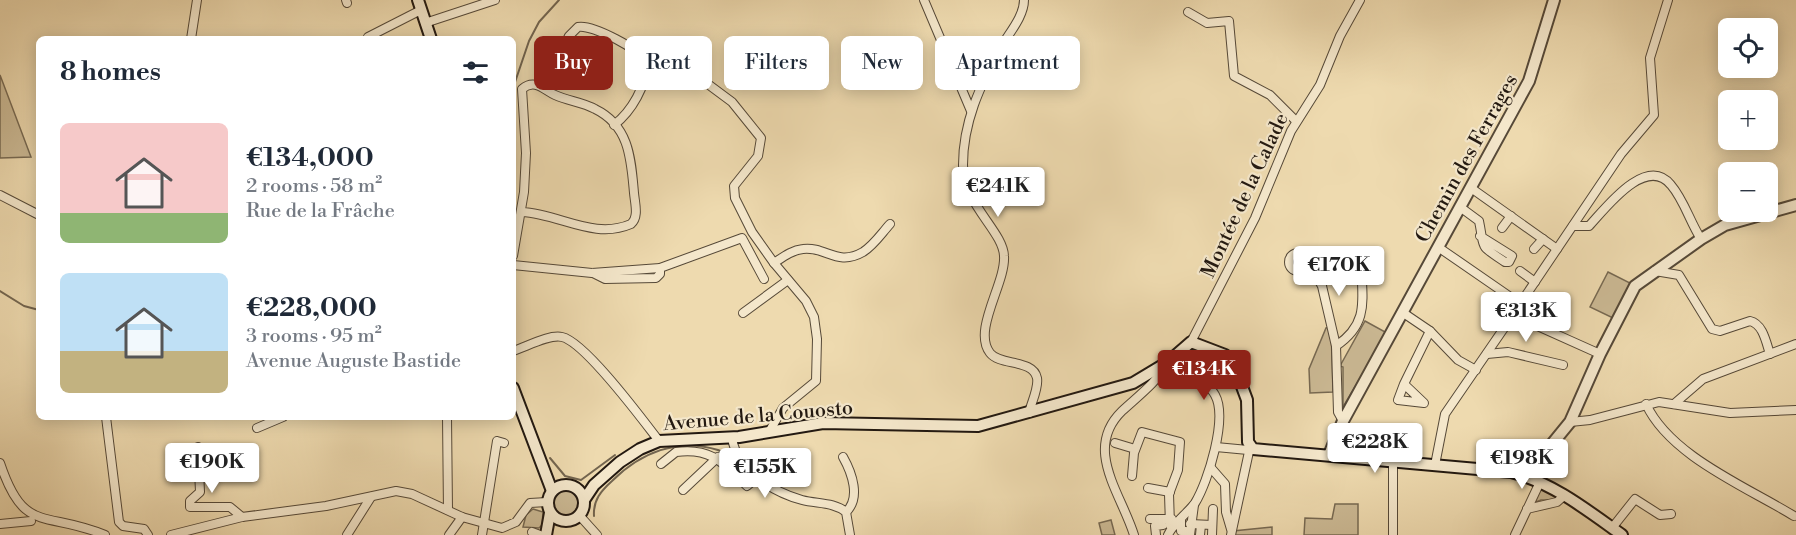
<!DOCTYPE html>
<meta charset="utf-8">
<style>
body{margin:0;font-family:"Libre Bodoni",serif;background:#f2f2f3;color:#1f2937;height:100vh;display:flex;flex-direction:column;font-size:22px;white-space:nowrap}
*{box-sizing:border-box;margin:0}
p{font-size:20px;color:#747a83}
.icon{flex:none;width:33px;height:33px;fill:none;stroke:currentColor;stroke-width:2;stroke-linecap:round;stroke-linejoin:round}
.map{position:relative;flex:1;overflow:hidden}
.side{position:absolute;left:36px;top:36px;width:480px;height:384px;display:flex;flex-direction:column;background:#fff;border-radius:9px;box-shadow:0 3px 15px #0003}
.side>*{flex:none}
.top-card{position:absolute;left:534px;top:36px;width:570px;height:54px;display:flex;gap:12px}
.controls{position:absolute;left:1718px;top:18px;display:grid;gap:12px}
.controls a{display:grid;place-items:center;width:60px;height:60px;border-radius:9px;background:#fff;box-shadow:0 3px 15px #0003;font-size:30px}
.price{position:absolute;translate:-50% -51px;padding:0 14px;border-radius:6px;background:#fff;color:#222;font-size:20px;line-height:39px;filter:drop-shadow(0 2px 3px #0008)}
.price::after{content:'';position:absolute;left:50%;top:36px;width:18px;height:14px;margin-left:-9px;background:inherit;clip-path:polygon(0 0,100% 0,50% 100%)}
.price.active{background:#8f2418;color:#fff}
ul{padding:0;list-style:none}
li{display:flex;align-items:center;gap:18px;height:150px;padding:0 24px}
li span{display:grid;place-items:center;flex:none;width:168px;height:120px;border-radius:9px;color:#555}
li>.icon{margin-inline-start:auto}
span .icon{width:72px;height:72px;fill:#fffc;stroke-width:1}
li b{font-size:26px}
h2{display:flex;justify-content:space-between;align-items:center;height:72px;padding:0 24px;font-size:26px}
.pill{padding:0 21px;border-radius:9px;background:#fff;box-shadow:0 3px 15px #0003;font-size:21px;line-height:54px}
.pill.active{background:#8f2418;color:#fff}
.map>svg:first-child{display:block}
</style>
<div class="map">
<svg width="1796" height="535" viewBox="0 0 1796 535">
<rect width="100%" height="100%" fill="#eedaaf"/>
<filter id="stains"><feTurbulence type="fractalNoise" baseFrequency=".00333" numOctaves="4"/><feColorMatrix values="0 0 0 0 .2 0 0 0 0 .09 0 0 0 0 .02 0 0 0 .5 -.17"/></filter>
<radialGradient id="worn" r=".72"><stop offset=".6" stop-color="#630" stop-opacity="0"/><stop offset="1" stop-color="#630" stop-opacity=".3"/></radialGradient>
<g fill="#cbb994" stroke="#776952" stroke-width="1.5">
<polygon points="0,75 31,157 0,158"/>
<polygon points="1608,272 1630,283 1613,318 1590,307"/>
<polygon points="1365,321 1387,333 1343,407 1343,367 1340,366"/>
<polygon points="1331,327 1333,392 1310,393 1309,369 1326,328"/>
<polygon points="1541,489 1557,496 1556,500 1541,500 1533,503"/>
<circle cx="565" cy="503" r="13"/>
<polygon points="1335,504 1358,504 1358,535 1304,535 1305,518 1332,519"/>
<polygon points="533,509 543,512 542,525 539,528 523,527 526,515"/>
<polygon points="1111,520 1115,535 1102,535 1099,523"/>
<polygon points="1272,527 1272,535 1233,535 1233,531"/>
</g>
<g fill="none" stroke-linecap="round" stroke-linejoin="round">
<g stroke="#73654f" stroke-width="2">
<polyline points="513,88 529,41 539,22 559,0"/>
<polyline points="513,126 515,173 513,186"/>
<polyline points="0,291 24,306 39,310"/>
<polyline points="194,417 264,417"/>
<polyline points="550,458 565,476 581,480 615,455"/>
<path d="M594 516C593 500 601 491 612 481 640 453 678 437 718 450 729 454 740 470 748 478"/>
</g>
<g stroke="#564938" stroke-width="10">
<g id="minor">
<polyline points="346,0 347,3"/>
<polyline points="924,0 971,111"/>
<path d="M1024 0C1024 17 1008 34 1000 49 980 86 963 122 963 165 963 204 1003 231 1004 256 1006 283 972 330 990 353 1000 366 1033 359 1037 378 1039 388 1031 403 1029 413"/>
<polyline points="1188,12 1207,23 1229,21 1234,76 1270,95 1296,121"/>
<polyline points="425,23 495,0"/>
<polyline points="368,37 421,10"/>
<polyline points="191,39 197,0"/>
<polyline points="697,76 732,102 761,138 758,156 734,186 735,198 752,232 774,263 806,301 814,317 817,339 816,381 783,408 769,432"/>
<path d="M545 87 569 36 578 27C592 24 642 50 647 63 646 86 632 111 614 125"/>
<polyline points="1471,188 1557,249"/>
<polyline points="0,195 39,215"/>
<path d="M1460 207 1479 221C1485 250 1478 244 1505 262H1509L1512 256 1480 236"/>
<path d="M1573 226H1589C1605 209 1646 154 1671 185 1684 200 1690 222 1701 239"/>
<polyline points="1502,228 1511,216"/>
<polyline points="1438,247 1509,296"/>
<polyline points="1534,249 1543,239"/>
<circle cx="1298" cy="262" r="9"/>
<path d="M513 256 524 192 526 153 522 89C535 78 544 90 555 95 568 101 583 102 595 109 630 126 631 160 634 193 635 204 639 217 631 224 594 240 560 214 522 212"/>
<polyline points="1308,261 1322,286 1336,346"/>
<path d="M774 263C783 257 792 250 803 249 826 246 837 267 863 252 874 245 881 234 890 224"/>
<polyline points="513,265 592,273 660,268 742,238 764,279"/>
<polyline points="1520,271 1535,282"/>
<path d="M1655 271 1679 275 1712 329 1720 331 1750 321C1763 324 1766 342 1770 354"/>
<polyline points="593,273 605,279 656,278 660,274 660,268"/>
<polyline points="1520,304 1621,154 1654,115 1650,58 1668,0"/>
<polyline points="1402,312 1430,331 1458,360 1476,370"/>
<polyline points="743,313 788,280"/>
<polyline points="1191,342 1255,218 1291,131 1320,85 1340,36 1360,0"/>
<path d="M513 351C526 347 549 334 562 337 585 342 642 419 659 441"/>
<polyline points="1487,354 1508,352 1563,365"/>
<polyline points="1202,382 1218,370"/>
<polyline points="1404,384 1398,400 1424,403 1404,384 1430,331"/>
<path d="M1646 404C1670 456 1747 487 1794 516"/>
<polyline points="1674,404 1703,379 1796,344"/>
<polyline points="106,417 119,522 123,526 144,529 148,535"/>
<polyline points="447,417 448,510"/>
<path d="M1343 421 1338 412 1336 346C1370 323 1362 299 1361 262"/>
<polyline points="1570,422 1590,420 1659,402 1730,413 1796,410"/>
<polyline points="257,428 283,417"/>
<path d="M732 438C737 470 773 492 802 500 817 504 834 502 846 512L850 535"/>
<polyline points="1115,443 1135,449"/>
<polyline points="198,447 200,492 190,501 190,507 230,507 242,517"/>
<polyline points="1216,447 1248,450"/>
<path d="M843 457C852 473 861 498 846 512"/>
<path d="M0 463C24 535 44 510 105 535"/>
<path d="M661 464 676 452C712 447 724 464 747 486L758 477"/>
<polyline points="1435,465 1445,414 1513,315 1600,354"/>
<polyline points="1211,468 1225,484 1226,512 1231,529"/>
<polyline points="1132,476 1134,453 1142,432 1180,442 1178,470 1169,494 1170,525 1174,526"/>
<polyline points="1148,488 1170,492"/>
<polyline points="683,490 718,457"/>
<polyline points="1527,509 1557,502 1565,495"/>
<polyline points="579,515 597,535"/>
<polyline points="1150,519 1166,519"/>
<polyline points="1181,519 1181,531 1186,531 1186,535"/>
<polyline points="0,524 31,521"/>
<polyline points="1190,524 1212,525"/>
<polyline points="1612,528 1635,499 1660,515 1671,514"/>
<polyline points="532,532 540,535"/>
<polyline points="171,535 242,517 326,506 396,491 412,494 462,517 502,528 516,522 530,503 547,502"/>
<polyline points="347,535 371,497"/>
<polyline points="449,535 462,517"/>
<polyline points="482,535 497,441 504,443"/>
<path d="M1134 535C1121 493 1083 449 1122 411 1137 397 1157 382 1167 364"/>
<polyline points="1156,535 1155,526 1163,525 1162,520 1172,519"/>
<path d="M1168 535C1173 523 1187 514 1195 503 1208 482 1228 418 1215 395 1208 382 1188 373 1175 364"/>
<polyline points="1190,535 1194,505"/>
<polyline points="1200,535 1201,525"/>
<polyline points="1212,535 1213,509"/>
<polyline points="1231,535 1250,447"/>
<polyline points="1393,535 1393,462"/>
<polyline points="1515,535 1540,482"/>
</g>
</g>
<g stroke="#564938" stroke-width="14">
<g id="tertiary">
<polyline points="1329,455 1343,421 1529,81 1554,0"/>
<polyline points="1526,476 1570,422 1600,354 1635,286 1701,239 1725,225 1796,205"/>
</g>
</g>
<g stroke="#231911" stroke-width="14">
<g id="secondary">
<polyline points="418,0 431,39"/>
<polyline points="513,388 552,491"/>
<circle cx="566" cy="503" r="18"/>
<path d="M584 500 594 485 620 462 640 449 659 441 739 437 823 423 978 426 1133 383 1168 362 1191 342 1225 355 1234 365 1247 400 1248 442 1253 449 1511 472C1553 483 1587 510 1622 535"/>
<polyline points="546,535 550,513"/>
</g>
</g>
<use href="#minor" stroke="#f4e7cb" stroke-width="8"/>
<use href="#tertiary" stroke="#f4e7cb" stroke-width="10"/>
<use href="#secondary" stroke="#f4e7cb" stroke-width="10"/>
</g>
<g text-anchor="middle" stroke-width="4.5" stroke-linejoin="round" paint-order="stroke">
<g font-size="20" fill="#231911" stroke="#f4e7cb">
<text transform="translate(1466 158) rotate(-61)" y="7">Chemin des Ferrages</text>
<text transform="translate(1244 195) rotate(-65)" y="7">Montée de la Calade</text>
<text transform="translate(758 415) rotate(-5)" y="7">Avenue de la Couosto</text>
</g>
</g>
<rect width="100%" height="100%" filter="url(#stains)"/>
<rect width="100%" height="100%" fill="url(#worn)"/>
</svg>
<div class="controls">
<a><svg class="icon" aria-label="locate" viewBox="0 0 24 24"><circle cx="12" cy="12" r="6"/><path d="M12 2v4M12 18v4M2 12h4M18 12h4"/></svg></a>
<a>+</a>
<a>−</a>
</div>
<b class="price" style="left:998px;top:218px">€241K</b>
<b class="price" style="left:1339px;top:297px">€170K</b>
<b class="price" style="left:1526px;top:343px">€313K</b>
<b class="price active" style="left:1204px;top:401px">€134K</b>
<b class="price" style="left:1375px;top:474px">€228K</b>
<b class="price" style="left:1522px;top:490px">€198K</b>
<b class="price" style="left:212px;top:494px">€190K</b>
<b class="price" style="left:765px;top:499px">€155K</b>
<div class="top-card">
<a class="pill active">Buy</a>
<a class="pill">Rent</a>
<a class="pill">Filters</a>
<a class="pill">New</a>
<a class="pill">Apartment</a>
</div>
<section class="side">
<h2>8 homes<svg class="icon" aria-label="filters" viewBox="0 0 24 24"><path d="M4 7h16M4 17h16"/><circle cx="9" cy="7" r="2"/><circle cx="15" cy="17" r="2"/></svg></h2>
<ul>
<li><span style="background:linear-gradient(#f6c9c9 75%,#8fb573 0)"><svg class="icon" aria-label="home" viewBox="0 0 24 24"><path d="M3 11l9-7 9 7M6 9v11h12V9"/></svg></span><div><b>€134,000</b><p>2 rooms · 58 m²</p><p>Rue de la Frâche</p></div></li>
<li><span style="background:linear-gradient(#bfe0f5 65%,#c2b280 0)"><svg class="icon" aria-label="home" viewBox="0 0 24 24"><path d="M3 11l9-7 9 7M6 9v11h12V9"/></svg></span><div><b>€228,000</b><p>3 rooms · 95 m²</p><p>Avenue Auguste Bastide</p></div></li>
</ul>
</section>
</div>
